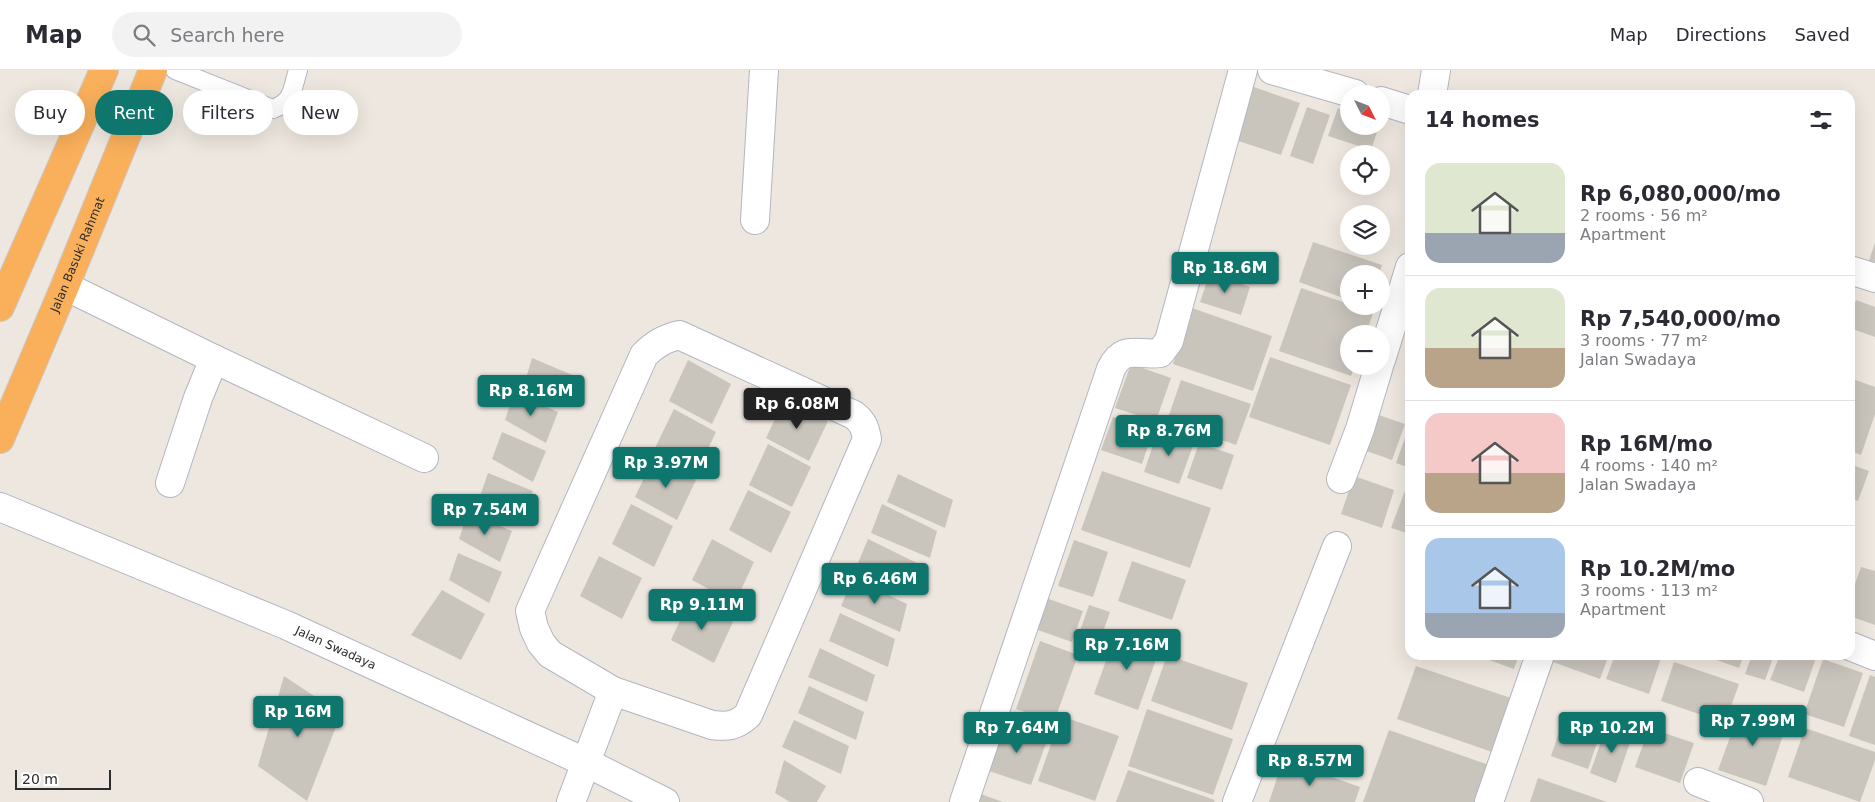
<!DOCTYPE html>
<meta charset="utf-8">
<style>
body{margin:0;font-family:"DejaVu Sans",sans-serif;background:#f2f2f3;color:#2b2b33;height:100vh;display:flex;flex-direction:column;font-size:19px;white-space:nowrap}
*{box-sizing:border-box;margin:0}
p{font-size:16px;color:#7c7c81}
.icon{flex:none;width:28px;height:28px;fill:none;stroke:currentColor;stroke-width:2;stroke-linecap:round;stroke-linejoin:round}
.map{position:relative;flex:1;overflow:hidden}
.side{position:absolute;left:1405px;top:20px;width:450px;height:570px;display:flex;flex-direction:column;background:#fff;border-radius:15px;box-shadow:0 5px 20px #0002}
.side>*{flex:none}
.top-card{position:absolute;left:15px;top:20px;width:475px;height:45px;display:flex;gap:10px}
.needle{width:32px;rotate:132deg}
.fabs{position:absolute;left:1340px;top:15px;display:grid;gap:10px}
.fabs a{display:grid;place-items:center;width:50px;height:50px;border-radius:50%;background:#fff;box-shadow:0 5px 20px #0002;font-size:25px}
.scale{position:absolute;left:15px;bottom:12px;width:96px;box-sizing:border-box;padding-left:5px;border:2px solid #2c2c2c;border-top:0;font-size:14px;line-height:18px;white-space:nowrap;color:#2c2c2c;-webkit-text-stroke:4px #fff;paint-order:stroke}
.price{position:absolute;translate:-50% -42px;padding:0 11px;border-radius:5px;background:#0f766e;color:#fff;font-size:16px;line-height:32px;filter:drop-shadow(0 1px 2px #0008)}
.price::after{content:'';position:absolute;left:50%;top:30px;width:15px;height:11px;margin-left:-8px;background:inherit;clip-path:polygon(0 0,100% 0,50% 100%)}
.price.active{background:#222;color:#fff}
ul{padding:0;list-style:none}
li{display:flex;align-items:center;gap:15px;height:125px;padding:0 20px}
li+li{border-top:1px solid #e1e1e2}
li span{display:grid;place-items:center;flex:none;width:140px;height:100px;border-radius:15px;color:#555}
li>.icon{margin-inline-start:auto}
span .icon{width:60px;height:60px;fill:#fffc;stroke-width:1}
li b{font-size:21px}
h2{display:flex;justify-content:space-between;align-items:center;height:60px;padding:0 20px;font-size:21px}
.tag{padding:0 18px;border-radius:22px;background:#fff;box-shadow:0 5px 20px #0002;font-size:18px;line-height:45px}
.tag.active{background:#0f766e;color:#fff}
header{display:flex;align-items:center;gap:30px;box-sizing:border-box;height:70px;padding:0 25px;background:#fff;border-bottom:1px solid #e1e1e2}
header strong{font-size:24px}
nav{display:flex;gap:28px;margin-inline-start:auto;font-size:18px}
.search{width:350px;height:45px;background:#f2f2f3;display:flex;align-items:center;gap:12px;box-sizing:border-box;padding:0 18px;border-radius:28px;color:#7c7c81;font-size:19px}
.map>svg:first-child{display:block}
</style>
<header>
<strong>Map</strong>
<div class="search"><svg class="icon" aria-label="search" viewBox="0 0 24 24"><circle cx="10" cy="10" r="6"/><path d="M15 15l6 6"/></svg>Search here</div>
<nav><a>Map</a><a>Directions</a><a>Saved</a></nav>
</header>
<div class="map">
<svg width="1875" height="732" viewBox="0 0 1875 732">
<rect width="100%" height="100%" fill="#eee7df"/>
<g fill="#c9c5bd">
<polygon points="1245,14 1300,33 1281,85 1226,67"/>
<polygon points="1307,37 1330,45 1313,94 1290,86"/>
<polygon points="1338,38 1349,42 1349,56 1379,56 1371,80 1328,66"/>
<polygon points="1313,172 1382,195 1379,204 1349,204 1349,230 1299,212"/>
<polygon points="1875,173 1875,199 1867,196"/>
<polygon points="1210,203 1250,217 1241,245 1200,232"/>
<polygon points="1301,218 1349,234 1349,236 1355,236 1373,243 1366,264 1349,264 1349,296 1355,296 1351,306 1279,281"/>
<polygon points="1856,230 1875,237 1875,267 1850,258 1850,247"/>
<polygon points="1192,238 1272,266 1253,321 1173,294"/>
<polygon points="1270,287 1351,315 1330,375 1249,347"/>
<polygon points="532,288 577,307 564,337 524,315"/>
<polygon points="688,290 731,314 712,354 669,331"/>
<polygon points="1131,294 1171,308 1156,351 1115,338"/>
<polygon points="1850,308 1875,317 1875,344 1861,385 1850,381"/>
<polygon points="1181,310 1251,334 1236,375 1167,351"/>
<polygon points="514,323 558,342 546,373 505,350"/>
<polygon points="785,328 828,351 809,391 766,368"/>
<polygon points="674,339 716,362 697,402 654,380"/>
<polygon points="1370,342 1405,354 1392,390 1358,378"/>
<polygon points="1113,347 1153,361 1142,394 1101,380"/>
<polygon points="1410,354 1410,398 1396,393"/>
<polygon points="1158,360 1194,373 1179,414 1144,402"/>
<polygon points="502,362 546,381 533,412 492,389"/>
<polygon points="1199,373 1234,385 1222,420 1187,408"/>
<polygon points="768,374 811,397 792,437 749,415"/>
<polygon points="654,387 696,410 677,450 635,427"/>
<polygon points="1850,394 1869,401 1858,431 1850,428"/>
<polygon points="1102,401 1211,438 1190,498 1081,460"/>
<polygon points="488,403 533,421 520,452 479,429"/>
<polygon points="898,404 953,430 945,458 887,432"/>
<polygon points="1354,406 1394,420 1382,458 1341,444"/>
<polygon points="1406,418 1410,419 1410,464 1391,458"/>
<polygon points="748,420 791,442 771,483 729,460"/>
<polygon points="631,434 673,456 654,497 612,474"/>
<polygon points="882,434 937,461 930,488 871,463"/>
<polygon points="468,442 512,461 500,492 459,469"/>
<polygon points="712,469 754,492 735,533 692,510"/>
<polygon points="868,469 923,496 915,524 856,498"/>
<polygon points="1074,470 1108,482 1093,527 1058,516"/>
<polygon points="458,483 502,502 489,533 449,510"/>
<polygon points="599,486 642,508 622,549 580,526"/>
<polygon points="1132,491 1186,510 1172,550 1118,531"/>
<polygon points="1861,497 1875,501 1875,555 1850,546 1850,528"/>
<polygon points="853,508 907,534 900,562 841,536"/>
<polygon points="442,520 485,544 461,590 411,565"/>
<polygon points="1046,528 1083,541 1072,572 1035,559"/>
<polygon points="690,529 733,552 714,593 671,570"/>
<polygon points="1089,535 1110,542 1095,585 1074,578"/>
<polygon points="840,543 895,569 888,597 829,571"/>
<polygon points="1116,563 1160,578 1138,640 1094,624"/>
<polygon points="1040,571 1078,585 1054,652 1016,639"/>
<polygon points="820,578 875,605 867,632 808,607"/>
<polygon points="1167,585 1248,613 1232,660 1151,631"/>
<polygon points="1475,585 1519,585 1514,599"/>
<polygon points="1555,585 1609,585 1600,609 1553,592"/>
<polygon points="1615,585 1662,585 1649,624 1606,609"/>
<polygon points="1702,585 1744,585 1739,598"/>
<polygon points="1752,585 1774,585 1765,610 1745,604"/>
<polygon points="1780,585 1817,585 1804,622 1770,610"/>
<polygon points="1823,589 1863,603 1844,657 1804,644"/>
<polygon points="1674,592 1739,614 1725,653 1661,631"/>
<polygon points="1416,596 1514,629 1495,683 1397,649"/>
<polygon points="1870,605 1875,607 1875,675 1849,666"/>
<polygon points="284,606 341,644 307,731 258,696"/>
<polygon points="809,616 864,642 856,670 798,643"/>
<polygon points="1741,637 1787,653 1766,716 1718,700"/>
<polygon points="1147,639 1233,669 1213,725 1128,696"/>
<polygon points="1566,642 1603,655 1588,699 1551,686"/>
<polygon points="1061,646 1119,666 1095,731 1038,711"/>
<polygon points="794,650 849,676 841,704 782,677"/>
<polygon points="1002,653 1048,668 1031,715 986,700"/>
<polygon points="1607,655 1633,664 1616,713 1590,703"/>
<polygon points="1649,658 1694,673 1680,713 1635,697"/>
<polygon points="1805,658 1875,682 1875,690 1860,732 1788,707"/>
<polygon points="1389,660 1489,695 1476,732 1363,732"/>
<polygon points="784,690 826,716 817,732 790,732 775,723"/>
<polygon points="1283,690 1360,717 1355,732 1269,732"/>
<polygon points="1128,700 1215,730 1214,732 1116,732"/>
<polygon points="1538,708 1607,732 1530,732"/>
<polygon points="978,723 1003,732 974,732"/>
</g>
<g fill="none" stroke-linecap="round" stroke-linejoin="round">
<g stroke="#b2b6c0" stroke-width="20">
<path id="service" d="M175 0 273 39C294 31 292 19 298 0"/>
</g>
<g stroke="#b2b6c0" stroke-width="30">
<g id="minor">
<polyline points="1272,0 1355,24"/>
<polyline points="1432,25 1436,0"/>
<polyline points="1381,31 1410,40"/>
<polyline points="755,150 764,0"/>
<polyline points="1850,200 1875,208"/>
<polyline points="65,216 214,289 424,388"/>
<path d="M679 265 854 345C863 352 865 358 867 369L748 645C736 656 728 657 712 655L613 621 550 584 541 573 534 558 530 541 644 285C655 274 664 269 679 265Z"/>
<polyline points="1381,290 1410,197"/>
<polyline points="1341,409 1360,359 1379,296"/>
<polyline points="170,413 198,328 214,289"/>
<polyline points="1850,576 1875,586"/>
<polyline points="1698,712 1749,732"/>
<polyline points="571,732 613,621"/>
<path d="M964 732 1111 299C1123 274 1137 286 1160 283L1169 271 1243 0"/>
<polyline points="1237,732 1337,476"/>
<polyline points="1489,732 1540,585"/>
</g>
</g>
<g stroke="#b2b6c0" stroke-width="30">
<g id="tertiary">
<path id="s1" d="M0 437 286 555 587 693 665 732"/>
</g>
</g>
<g stroke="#c8c8c8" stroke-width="30">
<g id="trunk">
<polyline points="0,237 104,0"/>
<path id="s2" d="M0 369 65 216 153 0"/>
</g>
</g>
<use href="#service" stroke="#fff" stroke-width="18"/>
<use href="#minor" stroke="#fff" stroke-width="28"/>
<use href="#tertiary" stroke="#fff" stroke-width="28"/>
<use href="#trunk" stroke="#fab05b" stroke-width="28"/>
</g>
<g text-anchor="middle" stroke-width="5" stroke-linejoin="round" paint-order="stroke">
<g font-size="12" fill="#2c2c2c" stroke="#fff">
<text dy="4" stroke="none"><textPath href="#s2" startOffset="200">Jalan Basuki Rahmat</textPath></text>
<text dy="4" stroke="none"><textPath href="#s1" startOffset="364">Jalan Swadaya</textPath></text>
</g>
</g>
</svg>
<div class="fabs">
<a><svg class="needle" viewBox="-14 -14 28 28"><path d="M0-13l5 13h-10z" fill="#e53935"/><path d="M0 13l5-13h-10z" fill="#7c7c81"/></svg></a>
<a><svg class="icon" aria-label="locate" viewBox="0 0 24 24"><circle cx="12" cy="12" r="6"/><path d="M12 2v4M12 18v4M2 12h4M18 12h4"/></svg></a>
<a><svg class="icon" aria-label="layers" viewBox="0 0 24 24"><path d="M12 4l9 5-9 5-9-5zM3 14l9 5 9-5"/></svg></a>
<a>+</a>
<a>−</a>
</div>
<div class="scale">20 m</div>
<b class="price" style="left:1225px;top:224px">Rp 18.6M</b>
<b class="price" style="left:531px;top:347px">Rp 8.16M</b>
<b class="price active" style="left:797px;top:360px">Rp 6.08M</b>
<b class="price" style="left:1169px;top:387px">Rp 8.76M</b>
<b class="price" style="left:666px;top:419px">Rp 3.97M</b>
<b class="price" style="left:485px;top:466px">Rp 7.54M</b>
<b class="price" style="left:875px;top:535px">Rp 6.46M</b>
<b class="price" style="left:702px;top:561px">Rp 9.11M</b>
<b class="price" style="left:1127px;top:601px">Rp 7.16M</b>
<b class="price" style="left:298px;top:668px">Rp 16M</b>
<b class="price" style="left:1753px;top:677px">Rp 7.99M</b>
<b class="price" style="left:1017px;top:684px">Rp 7.64M</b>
<b class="price" style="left:1612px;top:684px">Rp 10.2M</b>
<b class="price" style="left:1310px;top:717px">Rp 8.57M</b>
<div class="top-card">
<a class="tag">Buy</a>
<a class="tag active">Rent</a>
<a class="tag">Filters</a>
<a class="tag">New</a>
</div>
<section class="side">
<h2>14 homes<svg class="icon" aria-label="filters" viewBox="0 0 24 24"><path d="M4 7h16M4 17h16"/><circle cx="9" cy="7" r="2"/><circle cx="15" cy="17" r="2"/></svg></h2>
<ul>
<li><span style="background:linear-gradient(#dfe7d0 70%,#9aa5b1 0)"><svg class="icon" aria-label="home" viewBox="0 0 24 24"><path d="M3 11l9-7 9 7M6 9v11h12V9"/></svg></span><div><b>Rp 6,080,000/mo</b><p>2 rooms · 56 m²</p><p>Apartment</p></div></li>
<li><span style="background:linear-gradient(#dfe7d0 60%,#b9a48a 0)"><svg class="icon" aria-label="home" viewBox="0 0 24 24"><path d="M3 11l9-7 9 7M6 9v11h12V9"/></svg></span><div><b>Rp 7,540,000/mo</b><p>3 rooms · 77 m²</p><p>Jalan Swadaya</p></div></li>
<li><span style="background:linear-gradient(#f6c9c9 60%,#b9a48a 0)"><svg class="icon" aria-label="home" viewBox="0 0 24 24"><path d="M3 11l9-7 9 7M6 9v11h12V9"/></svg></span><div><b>Rp 16M/mo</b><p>4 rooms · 140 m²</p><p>Jalan Swadaya</p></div></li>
<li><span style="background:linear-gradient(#a9c7e8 75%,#9aa5b1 0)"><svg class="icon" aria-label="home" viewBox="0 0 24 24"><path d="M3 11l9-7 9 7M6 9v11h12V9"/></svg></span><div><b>Rp 10.2M/mo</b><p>3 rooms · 113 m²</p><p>Apartment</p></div></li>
</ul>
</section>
</div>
